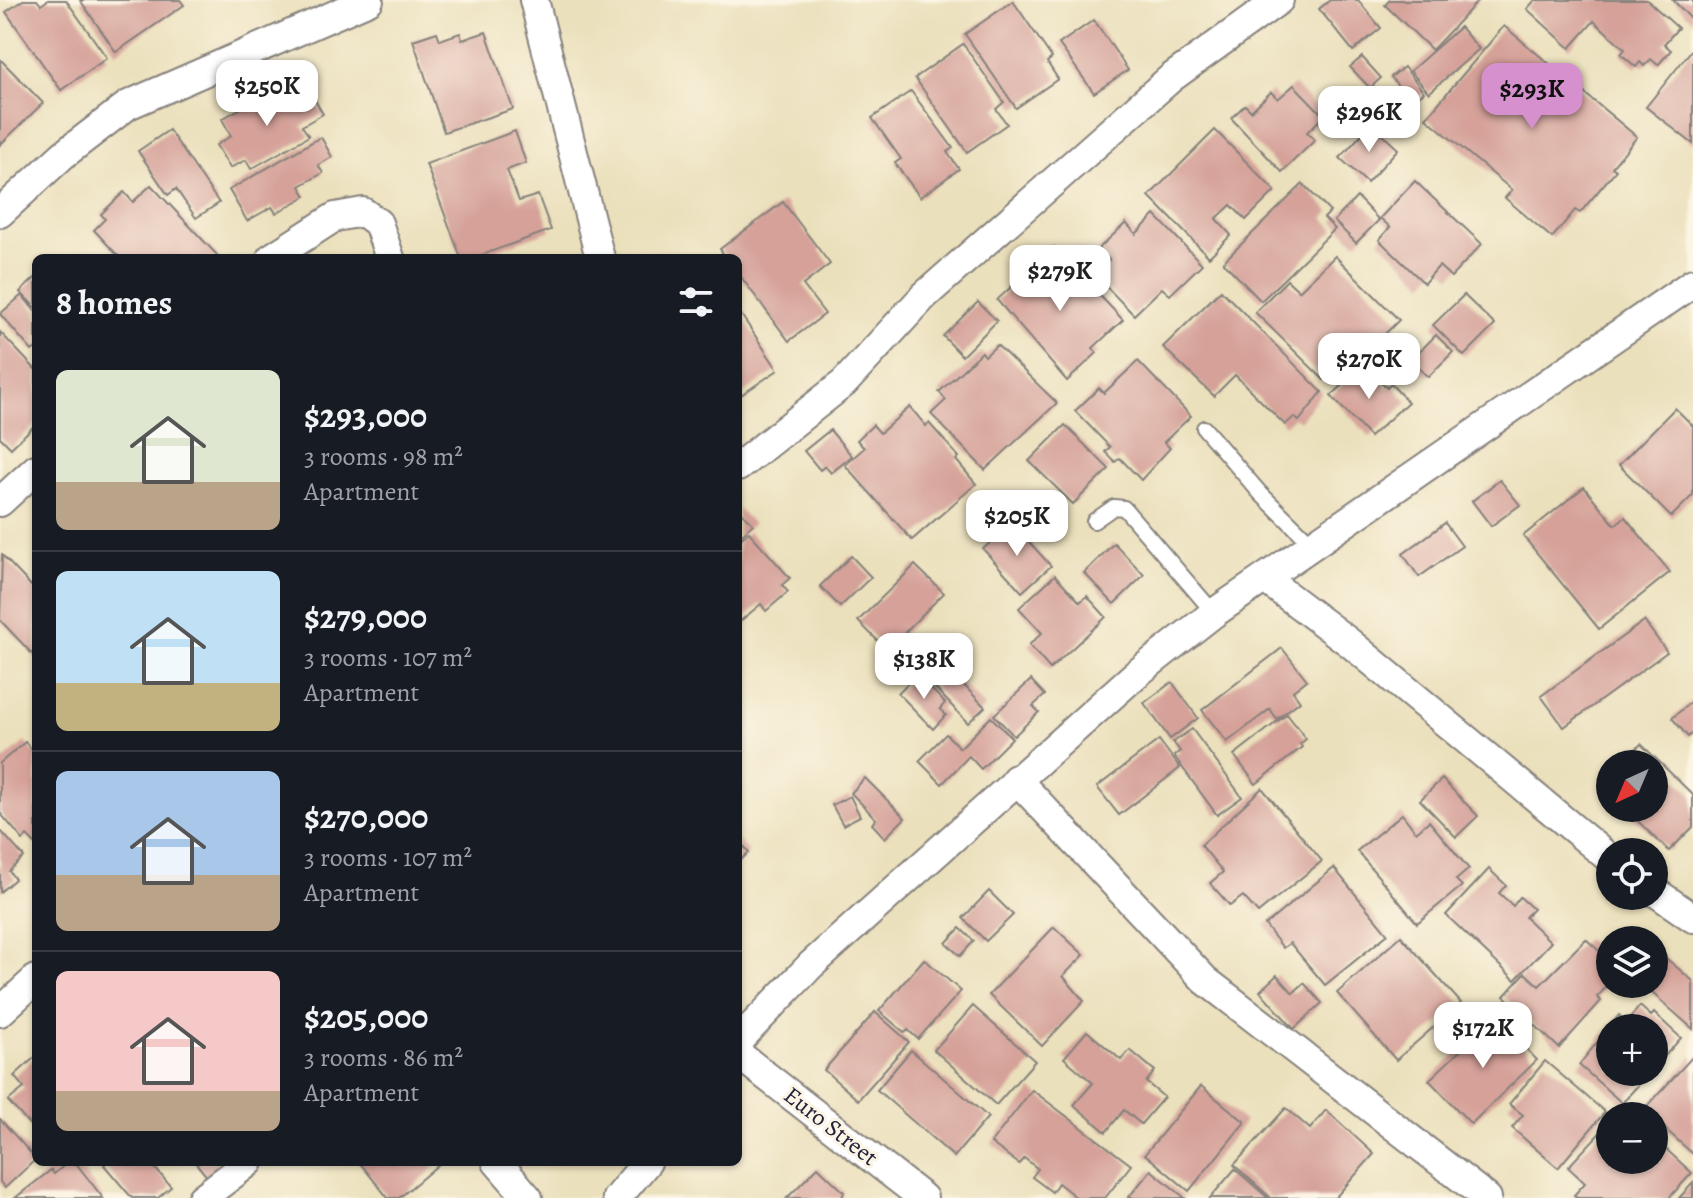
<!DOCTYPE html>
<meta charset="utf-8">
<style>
body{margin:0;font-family:Alegreya,serif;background:#20242c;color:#f1f3f6;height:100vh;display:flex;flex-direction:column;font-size:30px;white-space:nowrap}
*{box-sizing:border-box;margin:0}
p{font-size:26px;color:#9ea1a6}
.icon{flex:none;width:44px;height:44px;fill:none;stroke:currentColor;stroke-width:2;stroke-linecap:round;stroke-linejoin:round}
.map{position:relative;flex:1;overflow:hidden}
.panel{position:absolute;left:32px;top:254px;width:710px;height:912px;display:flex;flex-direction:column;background:#171b24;border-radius:12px;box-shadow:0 2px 6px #0004}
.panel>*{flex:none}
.needle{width:52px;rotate:224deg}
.fabs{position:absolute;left:1596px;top:750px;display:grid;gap:16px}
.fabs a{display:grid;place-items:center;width:72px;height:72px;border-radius:50%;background:#171b24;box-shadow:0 2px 6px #0004;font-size:40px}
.price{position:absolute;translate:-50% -68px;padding:0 18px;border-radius:16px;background:#fff;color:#222;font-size:26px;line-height:52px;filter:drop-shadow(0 2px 4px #0008)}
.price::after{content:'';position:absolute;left:50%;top:48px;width:24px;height:18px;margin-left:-12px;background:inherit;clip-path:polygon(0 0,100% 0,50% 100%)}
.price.selected{background:#d690ce;color:#111}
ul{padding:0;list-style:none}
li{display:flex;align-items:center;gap:24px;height:200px;padding:0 24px}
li+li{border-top:2px solid #363941}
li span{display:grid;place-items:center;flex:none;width:224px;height:160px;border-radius:12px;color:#555}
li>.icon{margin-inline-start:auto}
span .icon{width:96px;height:96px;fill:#fffc;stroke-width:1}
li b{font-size:34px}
h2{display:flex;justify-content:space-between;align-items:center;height:96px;padding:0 24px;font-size:34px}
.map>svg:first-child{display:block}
</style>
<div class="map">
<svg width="1693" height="1198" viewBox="0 0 1693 1198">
<rect width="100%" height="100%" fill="#fcf5e5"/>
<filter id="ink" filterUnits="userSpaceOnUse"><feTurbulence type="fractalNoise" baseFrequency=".0125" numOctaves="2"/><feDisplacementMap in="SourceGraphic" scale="16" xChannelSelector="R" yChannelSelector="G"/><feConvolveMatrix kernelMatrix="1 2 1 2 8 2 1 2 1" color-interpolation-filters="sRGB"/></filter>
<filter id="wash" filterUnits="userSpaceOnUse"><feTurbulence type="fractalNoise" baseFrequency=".006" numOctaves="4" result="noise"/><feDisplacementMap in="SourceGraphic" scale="32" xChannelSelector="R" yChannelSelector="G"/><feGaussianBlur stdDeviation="1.8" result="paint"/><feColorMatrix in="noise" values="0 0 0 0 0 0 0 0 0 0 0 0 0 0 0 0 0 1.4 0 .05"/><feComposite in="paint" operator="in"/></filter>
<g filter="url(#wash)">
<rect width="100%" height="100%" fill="#ebe0bc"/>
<g id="blocks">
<g fill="#d5a199">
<polygon points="23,0 37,0 41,5 48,0 66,0 107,58 61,90 6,12"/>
<polygon points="80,0 180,0 184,5 116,52"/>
<polygon points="1330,0 1358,0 1381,28 1353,51 1319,9"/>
<polygon points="1390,0 1479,0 1432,50 1385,5"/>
<polygon points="1535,0 1647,0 1678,28 1664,44 1671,50 1658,65 1651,59 1644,66 1640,62 1636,67 1621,54 1625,49 1594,21 1570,48 1527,9"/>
<polygon points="1673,0 1693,0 1693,21"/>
<polygon points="1013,1 1052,58 1047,62 1058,79 1016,108 965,34"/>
<polygon points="1094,20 1128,70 1094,93 1059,44"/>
<polygon points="1504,26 1637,137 1612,167 1616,170 1580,213 1575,210 1552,238 1505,198 1512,190 1426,118"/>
<polygon points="1460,27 1479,49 1429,93 1410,71"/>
<polygon points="437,32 440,40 460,33 462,40 486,32 513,109 444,132 413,40"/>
<polygon points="963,44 1004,102 996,109 1007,124 967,152 915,78"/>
<polygon points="1693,48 1693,144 1646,107"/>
<polygon points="1362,57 1381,78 1370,88 1350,67"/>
<polygon points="0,59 43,103 0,145"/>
<polygon points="1404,67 1424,92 1411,102 1391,77"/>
<polygon points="1294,85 1324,116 1307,132 1315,140 1282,172 1231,118 1245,105 1251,111 1271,92 1278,99"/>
<polygon points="280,86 291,104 310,92 323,114 302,126 309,136 251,169 246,160 230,168 216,145 231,136 222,119"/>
<polygon points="911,91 953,148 947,152 959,169 920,197 895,163 901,159 872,118"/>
<polygon points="1371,124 1398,149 1367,183 1340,158"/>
<polygon points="169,130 219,203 196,218 176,189 168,195 138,151"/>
<polygon points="1215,130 1275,191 1246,220 1231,205 1216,219 1231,235 1209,257 1149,196"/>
<polygon points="515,131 526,163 507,170 519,201 538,195 551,230 473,258 461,258 426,164"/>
<polygon points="321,137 332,157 318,165 323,173 300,186 306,196 276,213 272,207 247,221 229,190"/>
<polygon points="1415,181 1482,244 1451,277 1439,266 1424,283 1379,240 1390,227 1380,218"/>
<polygon points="1303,184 1330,212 1324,218 1335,229 1261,301 1223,262"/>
<polygon points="151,185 218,256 216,258 120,258 94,230 105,219 101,214 124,192 133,202"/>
<polygon points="1357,197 1379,220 1356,243 1334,221"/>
<polygon points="783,202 830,264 803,285 825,314 789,341 738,273 738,258 726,258 720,249"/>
<polygon points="1155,215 1202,264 1170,295 1162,288 1134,315 1094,274 1109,260 1098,249 1126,223 1136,234"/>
<polygon points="1054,247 1123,320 1093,348 1097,353 1067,381 997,300"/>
<polygon points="1335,256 1399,320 1358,361 1350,353 1324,380 1255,312 1287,280 1299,291"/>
<polygon points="36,277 36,308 20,292"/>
<polygon points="1221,290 1322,392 1299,421 1294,417 1285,425 1235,375 1214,396 1163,347"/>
<polygon points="22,295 36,312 36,348 32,351 0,314"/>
<polygon points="1464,295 1495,325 1464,356 1433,325"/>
<polygon points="978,302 997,321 962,356 943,336"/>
<polygon points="738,310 778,370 738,397"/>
<polygon points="0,332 36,370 36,424 11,448 0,437"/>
<polygon points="1436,335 1453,352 1428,377 1411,360"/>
<polygon points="997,345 1057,403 985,470 931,414 946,400 939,392 982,352 985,356"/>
<polygon points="1138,361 1191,416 1164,442 1170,448 1141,480 1120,458 1115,462 1105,452 1110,447 1075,411 1099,388 1104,393"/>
<polygon points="1365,365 1387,388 1391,384 1408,402 1370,437 1331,396"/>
<polygon points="910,407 926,426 929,423 959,457 956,460 976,484 912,540 845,465 864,448 857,440 873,425 880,433"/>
<polygon points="1675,408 1693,426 1693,495 1671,517 1619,465"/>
<polygon points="1065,425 1109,469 1073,504 1029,461"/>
<polygon points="830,430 852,456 831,473 825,466 820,470 804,451"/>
<polygon points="1500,480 1520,505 1491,526 1472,501"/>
<polygon points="1584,487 1615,525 1625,517 1670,572 1599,629 1523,536"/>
<polygon points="738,508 753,524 738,538"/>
<polygon points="1012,523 1051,566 1022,592 983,549"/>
<polygon points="1445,523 1462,546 1419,577 1403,554"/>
<polygon points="749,532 790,578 782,585 788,592 766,611 761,604 738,623 738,541"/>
<polygon points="1114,543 1144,575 1114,604 1084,573"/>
<polygon points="2,555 36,591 36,658 0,620"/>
<polygon points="851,556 871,577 840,607 820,586"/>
<polygon points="915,565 944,593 887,650 858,621"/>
<polygon points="1055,575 1080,602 1087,596 1106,617 1050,669 1029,645 1042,633 1019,608"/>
<polygon points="1644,621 1667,652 1564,727 1541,696"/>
<polygon points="1282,648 1307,680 1293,691 1300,701 1277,719 1270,709 1227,742 1202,710"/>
<polygon points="951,672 985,707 968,723 935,688"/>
<polygon points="917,674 945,703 940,709 946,715 933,729 898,693"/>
<polygon points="1031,680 1045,695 1033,706 1039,712 1014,736 994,715"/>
<polygon points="1172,682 1198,718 1170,739 1144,703"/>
<polygon points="1693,700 1693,732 1688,737 1672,718"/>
<polygon points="1287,714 1306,739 1300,744 1302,747 1256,784 1234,755"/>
<polygon points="991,717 1012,738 981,769 969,756 942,784 919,761 946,734 960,748"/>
<polygon points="1192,729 1242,797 1217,815 1174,756 1180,751 1173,742"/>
<polygon points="1159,740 1180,768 1119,815 1097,787"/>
<polygon points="25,742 36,754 36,845 27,836 23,840 0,813 0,763"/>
<polygon points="1641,744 1693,795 1693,827 1669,851 1624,808 1654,808 1654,764 1621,764"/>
<polygon points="865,778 905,818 885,838 872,824 876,819 851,793"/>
<polygon points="1442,779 1478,816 1456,837 1420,800"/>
<polygon points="1262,788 1322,861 1258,913 1243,896 1230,906 1210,883 1223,872 1201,845"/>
<polygon points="850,796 860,816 843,825 832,805"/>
<polygon points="1402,814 1416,832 1429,821 1469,869 1456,880 1462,886 1417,923 1357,851"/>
<polygon points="0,830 24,857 9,871 15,879 0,892"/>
<polygon points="738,840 749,852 738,863"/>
<polygon points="1334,868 1388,934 1325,985 1290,943 1283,948 1265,925"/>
<polygon points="1489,869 1506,885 1499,893 1513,906 1520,897 1533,909 1525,917 1551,942 1515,980 1446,915"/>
<polygon points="989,891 1013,915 986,941 963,918"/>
<polygon points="1054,927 1084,955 1063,976 1084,1001 1042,1046 989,995"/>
<polygon points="960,928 974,941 960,956 946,943"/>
<polygon points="1401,936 1461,1003 1396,1060 1337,993"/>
<polygon points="1586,939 1610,961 1610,983 1597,997 1601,1001 1559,1048 1504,996 1525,973 1539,986"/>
<polygon points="1661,954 1693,981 1693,1029 1642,984 1654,984 1654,962"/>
<polygon points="924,959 961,991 918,1039 908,1030 905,1033 879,1011"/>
<polygon points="1277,975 1293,993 1304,983 1322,1003 1294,1029 1260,991"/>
<polygon points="973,1006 1035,1061 996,1105 934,1050"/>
<polygon points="1640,1006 1651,1016 1654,1013 1681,1038 1654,1068 1654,1028 1610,1028 1610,1072 1650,1072 1622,1103 1579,1065 1619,1015 1626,1022"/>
<polygon points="875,1012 909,1042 858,1100 824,1070"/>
<polygon points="1496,1017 1537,1060 1471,1124 1429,1080"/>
<polygon points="1087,1031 1121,1060 1130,1050 1155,1071 1146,1082 1164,1097 1141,1124 1124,1110 1106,1132 1074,1105 1093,1083 1064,1058"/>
<polygon points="911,1050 988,1117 954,1157 877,1090"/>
<polygon points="1693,1056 1693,1154 1644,1110"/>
<polygon points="34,1058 36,1060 36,1132 8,1101 24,1088 14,1076"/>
<polygon points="1545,1061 1605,1112 1558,1168 1512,1128 1523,1115 1509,1104"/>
<polygon points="1201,1086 1245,1122 1189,1191 1145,1154"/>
<polygon points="1032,1090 1131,1165 1105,1198 1077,1198 1058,1183 1052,1192 1032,1177 1038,1169 1024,1158 1019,1164 991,1143"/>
<polygon points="1286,1108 1310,1129 1326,1110 1374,1154 1335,1198 1271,1198 1234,1165"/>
<polygon points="0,1119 36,1159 5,1188 0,1182"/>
<polygon points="1610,1122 1610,1160 1654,1160 1654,1138 1692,1173 1669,1198 1577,1198 1574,1195 1585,1183 1568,1167"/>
<polygon points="68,1162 75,1162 103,1198 15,1198 51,1170 54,1174"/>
<polygon points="107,1162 150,1162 171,1187 158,1198 132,1198 104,1165"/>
<polygon points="195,1162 227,1162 208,1178"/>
<polygon points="359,1162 437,1162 439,1164 399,1198 388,1198"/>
<polygon points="818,1167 844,1192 842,1198 787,1198"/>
<polygon points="1235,1169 1268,1198 1210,1198"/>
<polygon points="1151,1170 1185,1198 1128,1198"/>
<polygon points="1693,1183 1693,1198 1679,1198"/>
</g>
</g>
</g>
<g filter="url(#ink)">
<use href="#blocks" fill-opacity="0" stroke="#86817c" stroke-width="2"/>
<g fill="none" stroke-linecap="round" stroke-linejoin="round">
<g stroke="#86817c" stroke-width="18">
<g id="lane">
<polyline points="1204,428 1260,493 1313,545"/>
<polyline points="1094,521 1114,507 1124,508 1214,613"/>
</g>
</g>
<g stroke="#86817c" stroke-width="32">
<g id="street">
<polyline points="534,0 600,258"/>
<polyline points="0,213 63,155 128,105 369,0"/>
<polyline points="271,258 335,217 363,212 378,223 390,258"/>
<polyline points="738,467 844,383 924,296 1171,78 1279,0"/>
<polyline points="0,502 36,469"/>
<polyline points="1265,579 1350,643 1610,859"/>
<polyline points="1016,779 1205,980 1487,1198"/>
<polyline points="1654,891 1693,918"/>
<polyline points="0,1012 36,979"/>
<polyline points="738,1041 811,965 1135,675 1214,613 1693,283"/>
<polyline points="738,1054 923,1198"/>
<polyline points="497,1162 528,1198"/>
<polyline points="202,1198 249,1162"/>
<polyline points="617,1198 647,1162"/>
</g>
</g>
<use href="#lane" stroke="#fff" stroke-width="14"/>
<use href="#street" stroke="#fff" stroke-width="28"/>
</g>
</g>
<g text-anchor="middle" stroke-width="6" stroke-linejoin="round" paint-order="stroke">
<g font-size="24" fill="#22223b" stroke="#fcf5e5">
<text transform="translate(831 1126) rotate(38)" y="8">Euro Street</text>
</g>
</g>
</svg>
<div class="fabs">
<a><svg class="needle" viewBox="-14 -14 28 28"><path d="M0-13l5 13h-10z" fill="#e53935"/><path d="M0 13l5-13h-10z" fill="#9ea1a6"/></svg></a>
<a><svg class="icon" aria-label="locate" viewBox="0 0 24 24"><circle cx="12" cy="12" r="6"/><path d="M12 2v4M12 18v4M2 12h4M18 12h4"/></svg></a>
<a><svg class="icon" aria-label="layers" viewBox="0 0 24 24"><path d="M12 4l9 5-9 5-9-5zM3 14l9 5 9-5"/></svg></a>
<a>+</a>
<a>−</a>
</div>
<b class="price" style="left:267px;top:128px">$250K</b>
<b class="price selected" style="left:1532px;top:131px">$293K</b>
<b class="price" style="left:1369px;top:154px">$296K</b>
<b class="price" style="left:1060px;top:313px">$279K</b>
<b class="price" style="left:1369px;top:401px">$270K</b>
<b class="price" style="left:1017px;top:558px">$205K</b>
<b class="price" style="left:924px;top:701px">$138K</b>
<b class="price" style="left:1483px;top:1070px">$172K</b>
<section class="panel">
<h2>8 homes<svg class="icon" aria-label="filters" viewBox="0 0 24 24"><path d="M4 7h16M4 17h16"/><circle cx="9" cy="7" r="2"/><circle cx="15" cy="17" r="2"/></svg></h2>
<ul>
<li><span style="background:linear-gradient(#dfe7d0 70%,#b9a48a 0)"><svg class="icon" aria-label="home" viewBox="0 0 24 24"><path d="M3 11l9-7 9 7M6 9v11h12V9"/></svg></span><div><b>$293,000</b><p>3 rooms · 98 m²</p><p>Apartment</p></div></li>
<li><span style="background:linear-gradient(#bfe0f5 70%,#c2b280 0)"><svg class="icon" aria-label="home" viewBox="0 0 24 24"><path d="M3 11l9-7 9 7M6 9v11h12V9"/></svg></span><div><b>$279,000</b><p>3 rooms · 107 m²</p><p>Apartment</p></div></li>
<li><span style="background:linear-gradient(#a9c7e8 65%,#b9a48a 0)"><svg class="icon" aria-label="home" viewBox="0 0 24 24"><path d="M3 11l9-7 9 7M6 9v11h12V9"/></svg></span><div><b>$270,000</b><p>3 rooms · 107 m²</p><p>Apartment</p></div></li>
<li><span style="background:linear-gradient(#f6c9c9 75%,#b9a48a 0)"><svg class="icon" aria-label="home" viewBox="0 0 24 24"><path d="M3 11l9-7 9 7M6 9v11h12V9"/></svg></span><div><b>$205,000</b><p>3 rooms · 86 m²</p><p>Apartment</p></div></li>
</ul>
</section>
</div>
